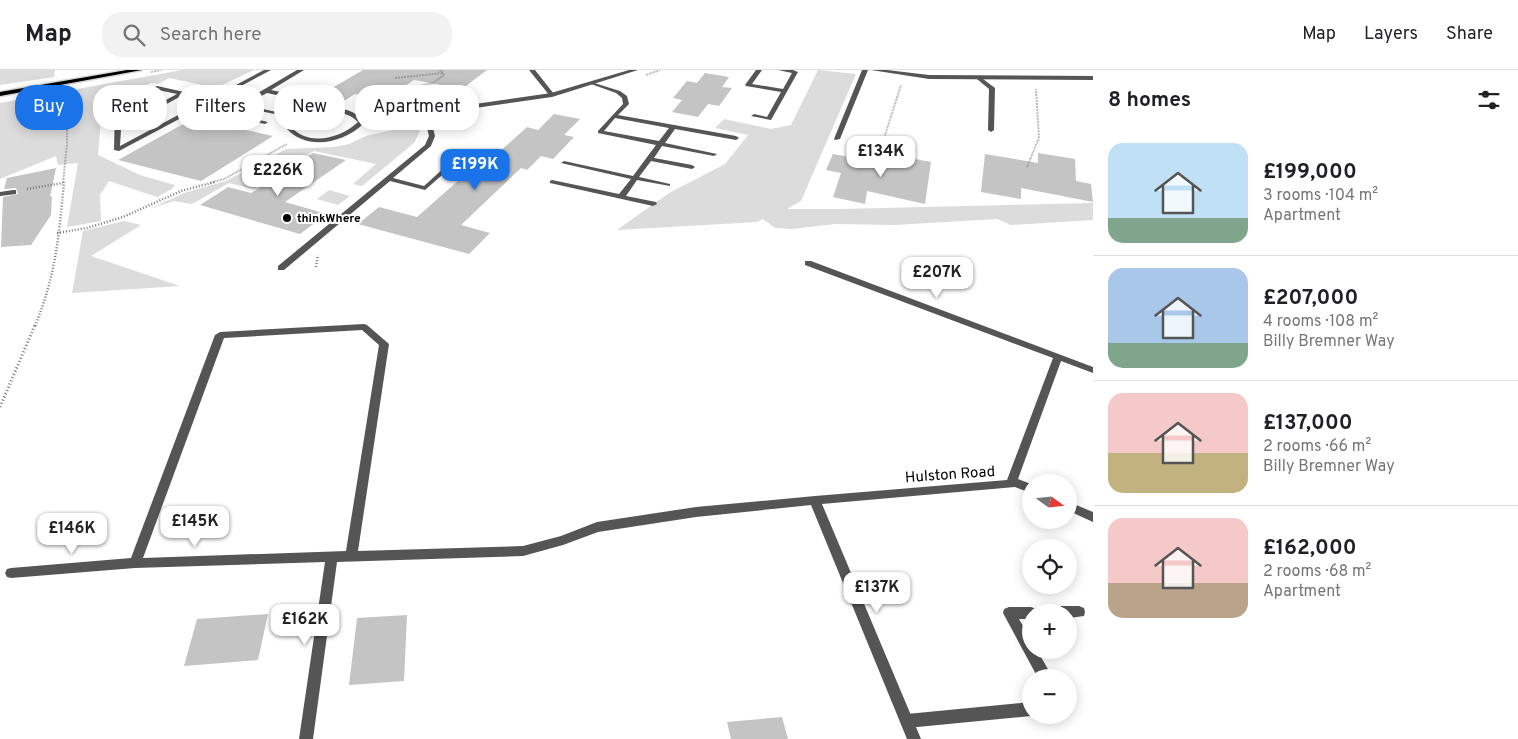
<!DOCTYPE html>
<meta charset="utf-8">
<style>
body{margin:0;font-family:Overpass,sans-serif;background:#f2f2f2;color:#202124;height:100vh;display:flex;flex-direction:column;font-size:19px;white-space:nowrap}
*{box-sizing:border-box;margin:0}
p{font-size:16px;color:#757577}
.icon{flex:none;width:28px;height:28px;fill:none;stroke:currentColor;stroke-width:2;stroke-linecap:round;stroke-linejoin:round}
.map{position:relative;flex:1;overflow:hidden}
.sheet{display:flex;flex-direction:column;background:#fff;width:425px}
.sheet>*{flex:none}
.banner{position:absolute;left:15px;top:15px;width:475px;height:45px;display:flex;gap:10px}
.needle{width:32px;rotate:105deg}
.fabs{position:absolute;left:1022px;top:404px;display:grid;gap:10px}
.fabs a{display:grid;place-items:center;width:55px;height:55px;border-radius:50%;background:#fff;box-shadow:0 2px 12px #0003;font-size:25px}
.price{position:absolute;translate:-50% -42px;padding:0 11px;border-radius:10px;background:#fff;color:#222;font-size:16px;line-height:32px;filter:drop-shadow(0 1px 2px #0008)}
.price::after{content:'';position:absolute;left:50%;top:30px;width:15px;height:11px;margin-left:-8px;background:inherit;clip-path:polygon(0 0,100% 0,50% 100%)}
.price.current{background:#1a73e8;color:#fff}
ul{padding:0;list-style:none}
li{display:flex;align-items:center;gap:15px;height:125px;padding:0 15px}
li+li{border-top:1px solid #e0e0e0}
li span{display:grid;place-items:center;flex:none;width:140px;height:100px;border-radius:15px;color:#555}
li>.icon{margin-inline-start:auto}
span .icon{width:60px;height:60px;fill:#fffc;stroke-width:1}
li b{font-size:21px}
h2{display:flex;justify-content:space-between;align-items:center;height:60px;padding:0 15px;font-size:21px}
.pill{padding:0 18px;border-radius:20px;background:#fff;box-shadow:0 2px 12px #0003;font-size:18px;line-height:45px}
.pill.current{background:#1a73e8;color:#fff}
header{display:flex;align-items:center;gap:30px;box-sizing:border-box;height:70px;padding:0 25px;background:#fff;border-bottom:1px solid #e0e0e0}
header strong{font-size:24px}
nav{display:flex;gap:28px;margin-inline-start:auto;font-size:18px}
.search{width:350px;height:45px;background:#f2f2f2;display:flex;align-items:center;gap:12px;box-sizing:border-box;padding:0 18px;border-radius:20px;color:#757577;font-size:19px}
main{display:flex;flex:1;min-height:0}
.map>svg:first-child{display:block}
</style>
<header>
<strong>Map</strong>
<div class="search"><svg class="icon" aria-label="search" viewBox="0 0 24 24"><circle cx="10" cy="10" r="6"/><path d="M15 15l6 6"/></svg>Search here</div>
<nav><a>Map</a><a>Layers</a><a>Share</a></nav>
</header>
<main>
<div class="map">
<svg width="1093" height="669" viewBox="0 0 1093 669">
<rect width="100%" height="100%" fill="#fff"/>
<g fill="#dcdcdc">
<polygon points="0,0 55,0 54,7 0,15"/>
<polygon points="182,0 254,0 216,18 169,8 158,14 151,13 102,37 98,85 140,105 175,115 172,119 157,127 109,111 100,125 101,151 67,157 78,93 58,95 56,86 0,109 0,33"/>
<polygon points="818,0 856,4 801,131 787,139 841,139 1093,133 1093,150 1011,155 997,149 895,155 835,154 792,159 775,158 763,149 757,152 617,160 669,123 725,94 748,65 715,58 724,49 771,59 791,55"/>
<polygon points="411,56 420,61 414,73 362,116 353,114 376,94 314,81 254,119 229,113 192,134 174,131 149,139 184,123 226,111 286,79 334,77 349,74 366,66"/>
<polygon points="329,120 350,126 338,135 317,129"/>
<polygon points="124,151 141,155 91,186 180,216 72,223 83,161"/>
</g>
<g fill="#c4c4c4">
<polygon points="363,0 487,0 462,19 414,10 384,30 355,24 336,36 308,32"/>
<polygon points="705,3 729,7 722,17 732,18 719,36 708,34 698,47 672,42 682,30 673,28 687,11 697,13"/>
<polygon points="554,44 580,49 564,65 574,67 553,89 541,86 527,100 521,98 461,155 490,163 469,184 358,154 379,137 417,147 468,102 476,103 527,57 538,60"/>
<polygon points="194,48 273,66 201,111 118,90"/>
<polygon points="313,83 346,90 285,132 327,144 300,164 200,135 228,117 251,123"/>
<polygon points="1038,83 1075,89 1076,111 1091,114 1093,132 1021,118 1021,129 981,122 985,84 1038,93"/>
<polygon points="833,84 893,95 895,85 931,92 925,134 867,121 865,134 833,127 841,103 826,100"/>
<polygon points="56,98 50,127 52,126 51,145 31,175 1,177 3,127 18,124 16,118 4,119 7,108"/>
<polygon points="268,544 258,590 184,596 197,549"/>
<polygon points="407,545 404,611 349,615 357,548"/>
<polygon points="782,647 788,669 731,669 727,652"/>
</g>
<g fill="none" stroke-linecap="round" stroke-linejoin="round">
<g stroke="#dbdbdb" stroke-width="3">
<polygon id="primary" points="127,0 142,0 0,26 0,22"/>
</g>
<g stroke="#777" stroke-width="2" stroke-dasharray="0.5 1" stroke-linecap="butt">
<polyline points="151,2 161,0"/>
<polyline points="646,5 660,0"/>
<polyline points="395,8 443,3"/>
<polyline points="424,23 439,26"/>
<polyline points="415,30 424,23 419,16 433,13 444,5 442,1 438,0"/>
<polyline points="880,81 901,15"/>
<polyline points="1027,97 1039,68 1036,19"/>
<polyline points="63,113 67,74 67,25"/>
<polyline points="210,113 224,109 287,74"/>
</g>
<g stroke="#777" stroke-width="2.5" stroke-dasharray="1 2" stroke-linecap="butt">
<polyline points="27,119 63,113"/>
<polyline points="57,163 87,158 123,147 181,121 215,112"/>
<polyline points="316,197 318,185"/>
<path d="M35 256C56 205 59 165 64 112"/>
</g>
<polyline stroke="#777" stroke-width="3" stroke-dasharray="1 2.5" stroke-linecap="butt" points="0,337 35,255"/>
<g fill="#555" fill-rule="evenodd">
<polygon points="264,0 271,0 241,16 236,15"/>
<path d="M297 0H304L271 20 299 26 313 18H317V20L300 30 267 23 245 35 299 47V49L183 25 121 59 120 76 197 35 268 52 265 54 198 39 119 81 114 80 115 37 157 16 239 34ZM158 20 177 24 121 54V38Z"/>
<polygon points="529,0 535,0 554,24 554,26 550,26"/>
<polygon points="756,0 762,0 752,14 783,19 792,3 778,0 793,0 798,2 771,50 751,46 754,44 767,47 781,22 746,16 745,15"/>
<polygon points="862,0 868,0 840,69 835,70 834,69"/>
<polygon points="979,6 995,18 994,60 991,62 988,60 989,19 977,9 976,8"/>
<path d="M591 12 620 21 627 26 629 34 618 45 736 66 739 68 736 70 675 59 665 73 717 84 714 86 662 76 654 88 692 95 695 97 692 99 651 91 639 107 670 114V116L637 110 626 126 656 132 657 134 653 136 550 113V111L552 110 619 124 631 109 561 93 564 91 633 106 656 75 598 63V61L623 34 622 28 616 23 591 14ZM615 48 669 58 659 71 604 61Z"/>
<polygon points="426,40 429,42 435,66 431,76 393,108 424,116 445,97 449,97 449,99 425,120 390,111 284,200 278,200 278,196 425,75 429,66 423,42"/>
<polygon points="1051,536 1079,536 1084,538 1085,542 1084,546 1069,548 1069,542 1045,542 1046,538"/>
<polygon points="1009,537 1031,537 1036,539 1037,542 1031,542 1031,549 1019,549 1031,570 1031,580 1037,580 1053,608 1038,608 1003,543 1004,539"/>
<polygon points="1031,632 1031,645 1033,645 1031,646 907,658 902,656 900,651 902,646 907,644"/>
</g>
<g fill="#555" fill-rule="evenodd">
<path d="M629 0H638L552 27 363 54C344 73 307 81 287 59 299 35 345 30 363 50L551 23ZM323 42C336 42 349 42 358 52 341 68 311 76 293 59 299 47 311 44 323 42Z"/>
<polygon points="871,0 887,0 929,5 1093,6 1093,10 929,9"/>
<polygon points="13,120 16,120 16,124 0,126 0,122"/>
<path d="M805 191H811L1093 297V303L1061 291 1018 409 1031 414V423L1015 417 822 434 921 669H907L811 435 696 447 598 462 563 475 523 486 337 492 313 669H299L325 492 135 498 11 508 7 507 5 503 7 499 11 498 131 488 215 265 220 262 364 254 367 255 389 274 358 481 523 476 561 466 597 452 696 437 815 426 1007 410 1053 288 805 195ZM362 260 379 275 346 481 143 488 224 268Z"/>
<polygon points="1069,432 1093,442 1093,452 1069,441"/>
</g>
<use href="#primary" fill="#000" fill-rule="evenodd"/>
</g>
<circle fill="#000" stroke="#fff" stroke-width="2" cx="287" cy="148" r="5"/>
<g text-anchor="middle" stroke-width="4" stroke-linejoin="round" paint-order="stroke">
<g font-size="12" font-weight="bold" fill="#000" stroke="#fff" text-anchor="start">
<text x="297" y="152">thinkWhere</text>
</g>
<g font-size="15" fill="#000" stroke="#fff">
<text transform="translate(950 404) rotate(-4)" y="5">Hulston Road</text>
</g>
</g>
</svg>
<div class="fabs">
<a><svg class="needle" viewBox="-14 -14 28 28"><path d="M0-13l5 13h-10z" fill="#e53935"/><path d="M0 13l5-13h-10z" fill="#757577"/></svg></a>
<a><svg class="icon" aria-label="locate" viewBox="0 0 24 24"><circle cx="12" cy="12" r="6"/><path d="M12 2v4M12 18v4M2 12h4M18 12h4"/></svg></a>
<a>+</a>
<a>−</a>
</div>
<b class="price" style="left:881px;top:108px">£134K</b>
<b class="price current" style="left:475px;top:121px">£199K</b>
<b class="price" style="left:278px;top:127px">£226K</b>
<b class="price" style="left:937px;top:229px">£207K</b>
<b class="price" style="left:195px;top:478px">£145K</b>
<b class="price" style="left:72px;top:485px">£146K</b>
<b class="price" style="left:877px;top:544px">£137K</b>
<b class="price" style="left:305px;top:576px">£162K</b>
<div class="banner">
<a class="pill current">Buy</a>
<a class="pill">Rent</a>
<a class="pill">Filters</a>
<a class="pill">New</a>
<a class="pill">Apartment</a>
</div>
</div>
<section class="sheet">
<h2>8 homes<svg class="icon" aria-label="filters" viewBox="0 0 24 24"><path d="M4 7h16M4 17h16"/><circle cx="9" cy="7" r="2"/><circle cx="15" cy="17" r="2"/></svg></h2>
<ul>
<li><span style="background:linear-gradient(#bfe0f5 75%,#7fa58c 0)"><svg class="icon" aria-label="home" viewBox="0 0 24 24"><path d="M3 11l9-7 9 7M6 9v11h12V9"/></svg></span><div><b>£199,000</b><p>3 rooms · 104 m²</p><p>Apartment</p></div></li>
<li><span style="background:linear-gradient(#a9c7e8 75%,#7fa58c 0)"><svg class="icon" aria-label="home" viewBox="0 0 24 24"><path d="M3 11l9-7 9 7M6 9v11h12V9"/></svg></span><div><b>£207,000</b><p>4 rooms · 108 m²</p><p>Billy Bremner Way</p></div></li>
<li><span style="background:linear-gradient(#f6c9c9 60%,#c2b280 0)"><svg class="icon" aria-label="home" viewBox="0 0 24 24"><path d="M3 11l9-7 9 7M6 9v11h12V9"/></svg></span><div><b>£137,000</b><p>2 rooms · 66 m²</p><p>Billy Bremner Way</p></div></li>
<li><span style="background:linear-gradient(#f6c9c9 65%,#b9a48a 0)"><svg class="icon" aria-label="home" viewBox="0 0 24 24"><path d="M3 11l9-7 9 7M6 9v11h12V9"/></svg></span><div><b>£162,000</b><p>2 rooms · 68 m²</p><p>Apartment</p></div></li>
</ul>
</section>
</main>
